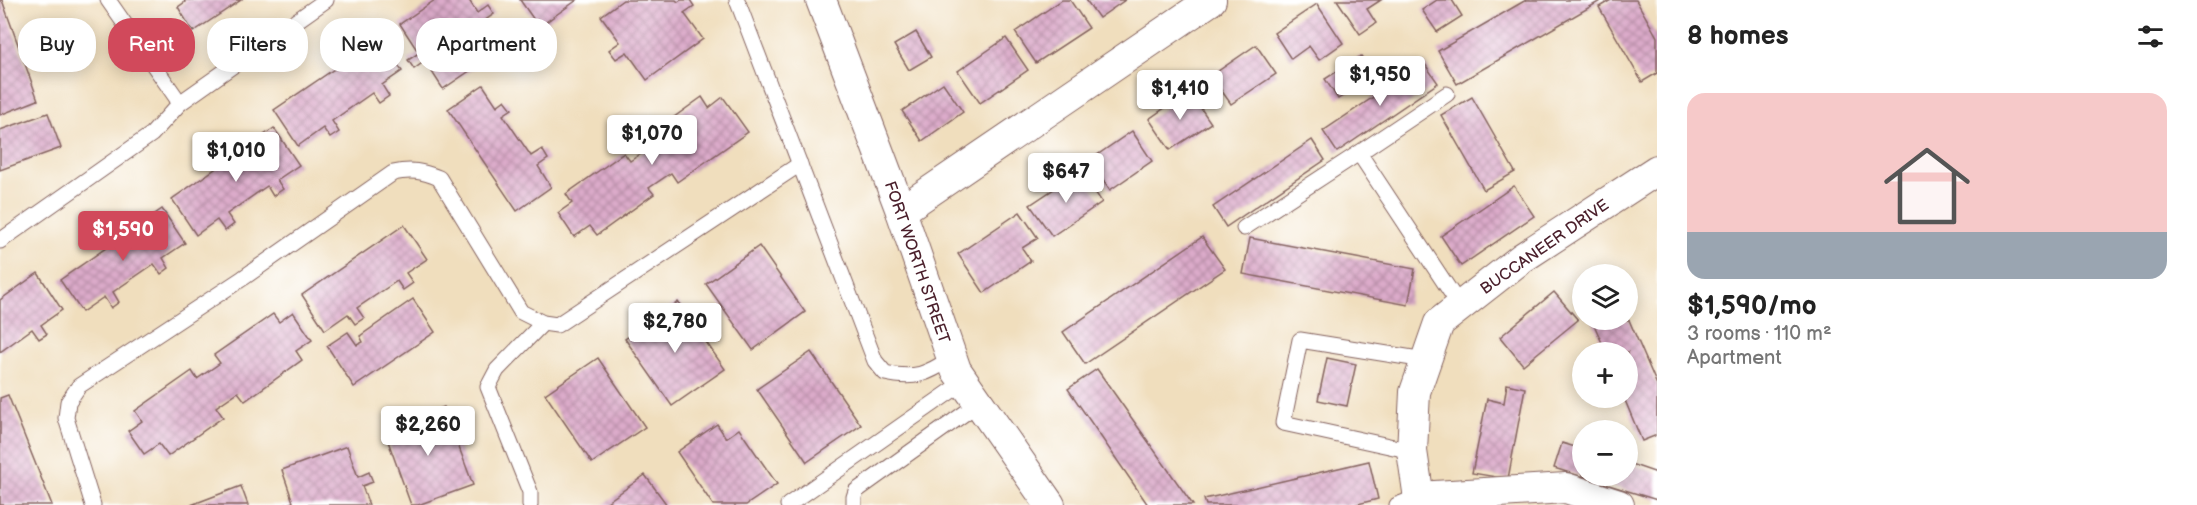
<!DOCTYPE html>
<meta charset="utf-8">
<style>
body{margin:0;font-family:"Balsamiq Sans",sans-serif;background:#f2f2f2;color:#222;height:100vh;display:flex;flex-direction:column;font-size:22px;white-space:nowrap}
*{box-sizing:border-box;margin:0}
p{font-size:20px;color:#767676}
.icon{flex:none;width:33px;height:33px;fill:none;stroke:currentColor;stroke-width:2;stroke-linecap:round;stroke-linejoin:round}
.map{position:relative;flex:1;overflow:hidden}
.sheet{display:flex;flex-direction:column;background:#fff;width:540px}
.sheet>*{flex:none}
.banner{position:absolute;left:18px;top:18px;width:570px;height:54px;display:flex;gap:12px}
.controls{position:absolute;left:1572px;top:264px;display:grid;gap:12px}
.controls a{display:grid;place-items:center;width:66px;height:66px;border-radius:50%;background:#fff;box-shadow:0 3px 15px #0003;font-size:30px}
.price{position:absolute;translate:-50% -51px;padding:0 14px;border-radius:6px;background:#fff;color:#222;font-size:20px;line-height:39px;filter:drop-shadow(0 2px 3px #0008)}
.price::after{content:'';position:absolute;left:50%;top:36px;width:18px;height:14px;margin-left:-9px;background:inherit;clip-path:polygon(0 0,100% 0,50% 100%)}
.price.active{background:#d1495b;color:#fff}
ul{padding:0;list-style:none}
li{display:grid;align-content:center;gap:12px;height:318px;padding:0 30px}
li span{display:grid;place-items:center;height:186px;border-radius:18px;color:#555}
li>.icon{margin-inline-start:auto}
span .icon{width:108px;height:108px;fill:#fffc;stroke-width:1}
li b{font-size:26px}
h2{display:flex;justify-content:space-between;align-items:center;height:72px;padding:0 30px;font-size:26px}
.chip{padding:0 21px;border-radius:24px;background:#fff;box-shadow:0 3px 15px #0003;font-size:21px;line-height:54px}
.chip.active{background:#d1495b;color:#fff}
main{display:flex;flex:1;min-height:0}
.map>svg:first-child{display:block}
</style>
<main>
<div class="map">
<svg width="1657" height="505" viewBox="0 0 1657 505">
<defs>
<pattern id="building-cross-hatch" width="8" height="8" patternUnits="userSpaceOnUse" patternTransform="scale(1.5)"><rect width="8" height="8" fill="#dcabca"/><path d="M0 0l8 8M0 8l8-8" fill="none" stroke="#b48ba4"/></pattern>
</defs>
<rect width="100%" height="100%" fill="#fff"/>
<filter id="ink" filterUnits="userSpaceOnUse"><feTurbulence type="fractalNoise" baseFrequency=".0167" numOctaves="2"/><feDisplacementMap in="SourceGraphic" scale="12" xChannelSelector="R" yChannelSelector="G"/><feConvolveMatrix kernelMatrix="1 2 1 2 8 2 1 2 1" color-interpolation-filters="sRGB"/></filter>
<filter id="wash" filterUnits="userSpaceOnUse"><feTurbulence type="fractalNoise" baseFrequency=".008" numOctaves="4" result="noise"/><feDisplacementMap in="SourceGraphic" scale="24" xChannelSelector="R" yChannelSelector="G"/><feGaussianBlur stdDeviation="1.35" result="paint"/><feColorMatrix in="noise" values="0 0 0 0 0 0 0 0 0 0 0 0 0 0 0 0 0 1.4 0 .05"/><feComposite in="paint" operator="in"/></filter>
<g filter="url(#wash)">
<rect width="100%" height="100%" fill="#f0debd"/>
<g id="blocks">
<g fill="url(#building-cross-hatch)">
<polygon points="0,0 2,0 38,100 0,115"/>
<polygon points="184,0 241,0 193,32 178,7 185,2"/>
<polygon points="435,0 469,0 477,13 488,5 494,14 484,21 502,49 443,89 425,61 414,69 408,60 419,53 400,24"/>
<polygon points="520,0 577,0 539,27"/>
<polygon points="623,0 676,0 678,2 681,0 690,0 694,6 684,13 703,39 647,80 627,52 616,59 609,50 620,42 601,16"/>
<polygon points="1062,0 1070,0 1089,28 1036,63 1015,32"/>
<polygon points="1086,0 1125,0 1099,18"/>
<polygon points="1337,0 1381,0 1367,9 1376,23 1360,34"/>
<polygon points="1437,0 1452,0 1462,16 1437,32 1422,10"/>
<polygon points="1526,0 1602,0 1457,84 1438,51"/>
<polygon points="1611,0 1636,0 1657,37 1657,73 1642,82 1599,7"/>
<polygon points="1317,4 1343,43 1319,60 1309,46 1291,59 1274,33"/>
<polygon points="916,32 931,57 909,70 894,45"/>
<polygon points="380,38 402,71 382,85 389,96 379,103 372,93 332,121 339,132 330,138 323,128 298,146 274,110"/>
<polygon points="1006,38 1028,70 980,103 958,71"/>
<polygon points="1256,45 1276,74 1231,104 1211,76"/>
<polygon points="1361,56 1374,75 1338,99 1325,79"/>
<polygon points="1424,63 1438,83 1337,152 1323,131"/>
<polygon points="943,83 963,112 922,141 902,111"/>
<polygon points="483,85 497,106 505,100 512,109 503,115 531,156 542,149 548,159 538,166 551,187 517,211 448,109"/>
<polygon points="1189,91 1211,123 1170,150 1149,119"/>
<polygon points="702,97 709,108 723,97 748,132 677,182 671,173 649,188 654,194 597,235 590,226 574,237 558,213 572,203 566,194 624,153 630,161 651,147 645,138"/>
<polygon points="1472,97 1515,172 1484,190 1441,115"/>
<polygon points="48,113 61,148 0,170 0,130"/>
<polygon points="274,128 299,165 277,180 283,189 273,196 267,186 227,214 234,224 225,231 217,220 196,235 172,199"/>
<polygon points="1132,131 1152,161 1110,190 1090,160"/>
<polygon points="1312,140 1325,160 1226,227 1213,207"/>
<polygon points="1081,171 1102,202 1052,236 1030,205"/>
<polygon points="1514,186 1534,216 1461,266 1441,236"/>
<polygon points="162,209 185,243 163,258 169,268 161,274 154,264 113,292 119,302 111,308 104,297 82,312 60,280"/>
<polygon points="1020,212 1038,238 1022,248 1031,261 984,293 958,254"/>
<polygon points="404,225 427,259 406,273 413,283 403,290 397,281 357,308 364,318 355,324 348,314 325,330 302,295"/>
<polygon points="1202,237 1225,269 1085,364 1063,332"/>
<polygon points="1250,238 1415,269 1408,305 1243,274"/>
<polygon points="759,246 805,312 753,350 706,284"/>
<polygon points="38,273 62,310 41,325 47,334 39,339 32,329 0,352 0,300"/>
<polygon points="1554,292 1578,320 1523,365 1500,337"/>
<polygon points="413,299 435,332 354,387 327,346 348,332 357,345 363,342 360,336"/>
<polygon points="678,302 725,369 672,406 625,339"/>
<polygon points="293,312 312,340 296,351 302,360 245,401 238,392 216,407 223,417 168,456 159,444 144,454 128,431 142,421 135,411 192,371 197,379 220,363 214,355 273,314 279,322"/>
<polygon points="1592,320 1629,320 1657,385 1657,435 1642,441 1624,398 1628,398 1628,352 1606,352"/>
<polygon points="811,352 861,425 807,462 757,389"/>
<polygon points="598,358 645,427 592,463 545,394"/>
<polygon points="1327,358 1356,364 1347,406 1318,400"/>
<polygon points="1097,369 1193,505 1148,505 1068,389"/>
<polygon points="1507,384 1525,388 1508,479 1472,473 1487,399 1504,403"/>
<polygon points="8,395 52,505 0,505 0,398"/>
<polygon points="444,407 473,485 418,505 411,505 384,430"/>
<polygon points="717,424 726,438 739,429 777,484 746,505 713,505 677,452"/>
<polygon points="1562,443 1582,449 1582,476 1628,476 1628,463 1657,473 1657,500 1554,468"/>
<polygon points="347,446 358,477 369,472 373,482 362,486 369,505 285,505 293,502 282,470"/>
<polygon points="1369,461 1378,499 1354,505 1206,505 1204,499"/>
<polygon points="645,475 667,505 603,505"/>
<polygon points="241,486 248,505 191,505"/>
</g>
</g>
</g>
<g filter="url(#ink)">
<use href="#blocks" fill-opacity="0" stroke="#84625e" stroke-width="1.5"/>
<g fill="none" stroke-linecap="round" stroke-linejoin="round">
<g stroke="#84625e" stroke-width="17">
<g id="lane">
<polyline points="108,0 180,103 326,0"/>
<path d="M737 0 875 361 885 373C915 380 927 374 952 358"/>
<polyline points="1359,153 1447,94"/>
<polyline points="1244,228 1359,153 1460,306"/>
<polyline points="0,241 152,134 180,103"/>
<polyline points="1412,451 1283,423 1300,340 1425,360"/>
<path d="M93 505 66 418 68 402 79 386 243 278 393 173C411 169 422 171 439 178L521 312 543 323 557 325 800 164"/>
<polyline points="530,505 530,492 488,387 497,370 543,323"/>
<polyline points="788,505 964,382"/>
<polyline points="854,505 854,497 856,491 979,403"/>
<polyline points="1397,505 1418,497"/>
</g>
</g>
<g stroke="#84625e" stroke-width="32">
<g id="street">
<polyline points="821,0 901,211 956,370 1050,505"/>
<polyline points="901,211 1211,0"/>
<polyline points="1418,497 1566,488 1619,505"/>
<polyline points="1420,505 1412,451 1415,392 1439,323 1522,258 1657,170"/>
</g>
</g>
<use href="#lane" stroke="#fff" stroke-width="15"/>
<use href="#street" stroke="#fff" stroke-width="30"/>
</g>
</g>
<g text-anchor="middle" stroke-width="6" stroke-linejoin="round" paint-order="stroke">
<g font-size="16" fill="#4a1f2b" stroke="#fff">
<text transform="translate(1544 246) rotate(-35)" y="6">BUCCANEER DRIVE</text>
<text transform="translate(918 262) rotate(71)" y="6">FORT WORTH STREET</text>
</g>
</g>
</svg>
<div class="controls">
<a><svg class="icon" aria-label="layers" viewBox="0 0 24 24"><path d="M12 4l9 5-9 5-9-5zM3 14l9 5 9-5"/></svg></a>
<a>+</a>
<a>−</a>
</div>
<b class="price" style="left:1380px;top:107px">$1,950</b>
<b class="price" style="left:1180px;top:121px">$1,410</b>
<b class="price" style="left:652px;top:166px">$1,070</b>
<b class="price" style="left:236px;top:183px">$1,010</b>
<b class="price" style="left:1066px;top:204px">$647</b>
<b class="price active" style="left:123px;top:262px">$1,590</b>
<b class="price" style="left:675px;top:354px">$2,780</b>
<b class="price" style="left:428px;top:457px">$2,260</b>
<div class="banner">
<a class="chip">Buy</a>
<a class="chip active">Rent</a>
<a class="chip">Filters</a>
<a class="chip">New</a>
<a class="chip">Apartment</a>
</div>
</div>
<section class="sheet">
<h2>8 homes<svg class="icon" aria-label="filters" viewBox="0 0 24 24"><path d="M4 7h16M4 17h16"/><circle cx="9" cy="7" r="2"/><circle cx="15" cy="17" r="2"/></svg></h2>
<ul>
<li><span style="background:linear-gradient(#f6c9c9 75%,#9aa5b1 0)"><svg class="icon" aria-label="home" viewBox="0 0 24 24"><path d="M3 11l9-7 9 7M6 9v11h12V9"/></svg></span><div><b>$1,590/mo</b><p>3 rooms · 110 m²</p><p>Apartment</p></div></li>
</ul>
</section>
</main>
